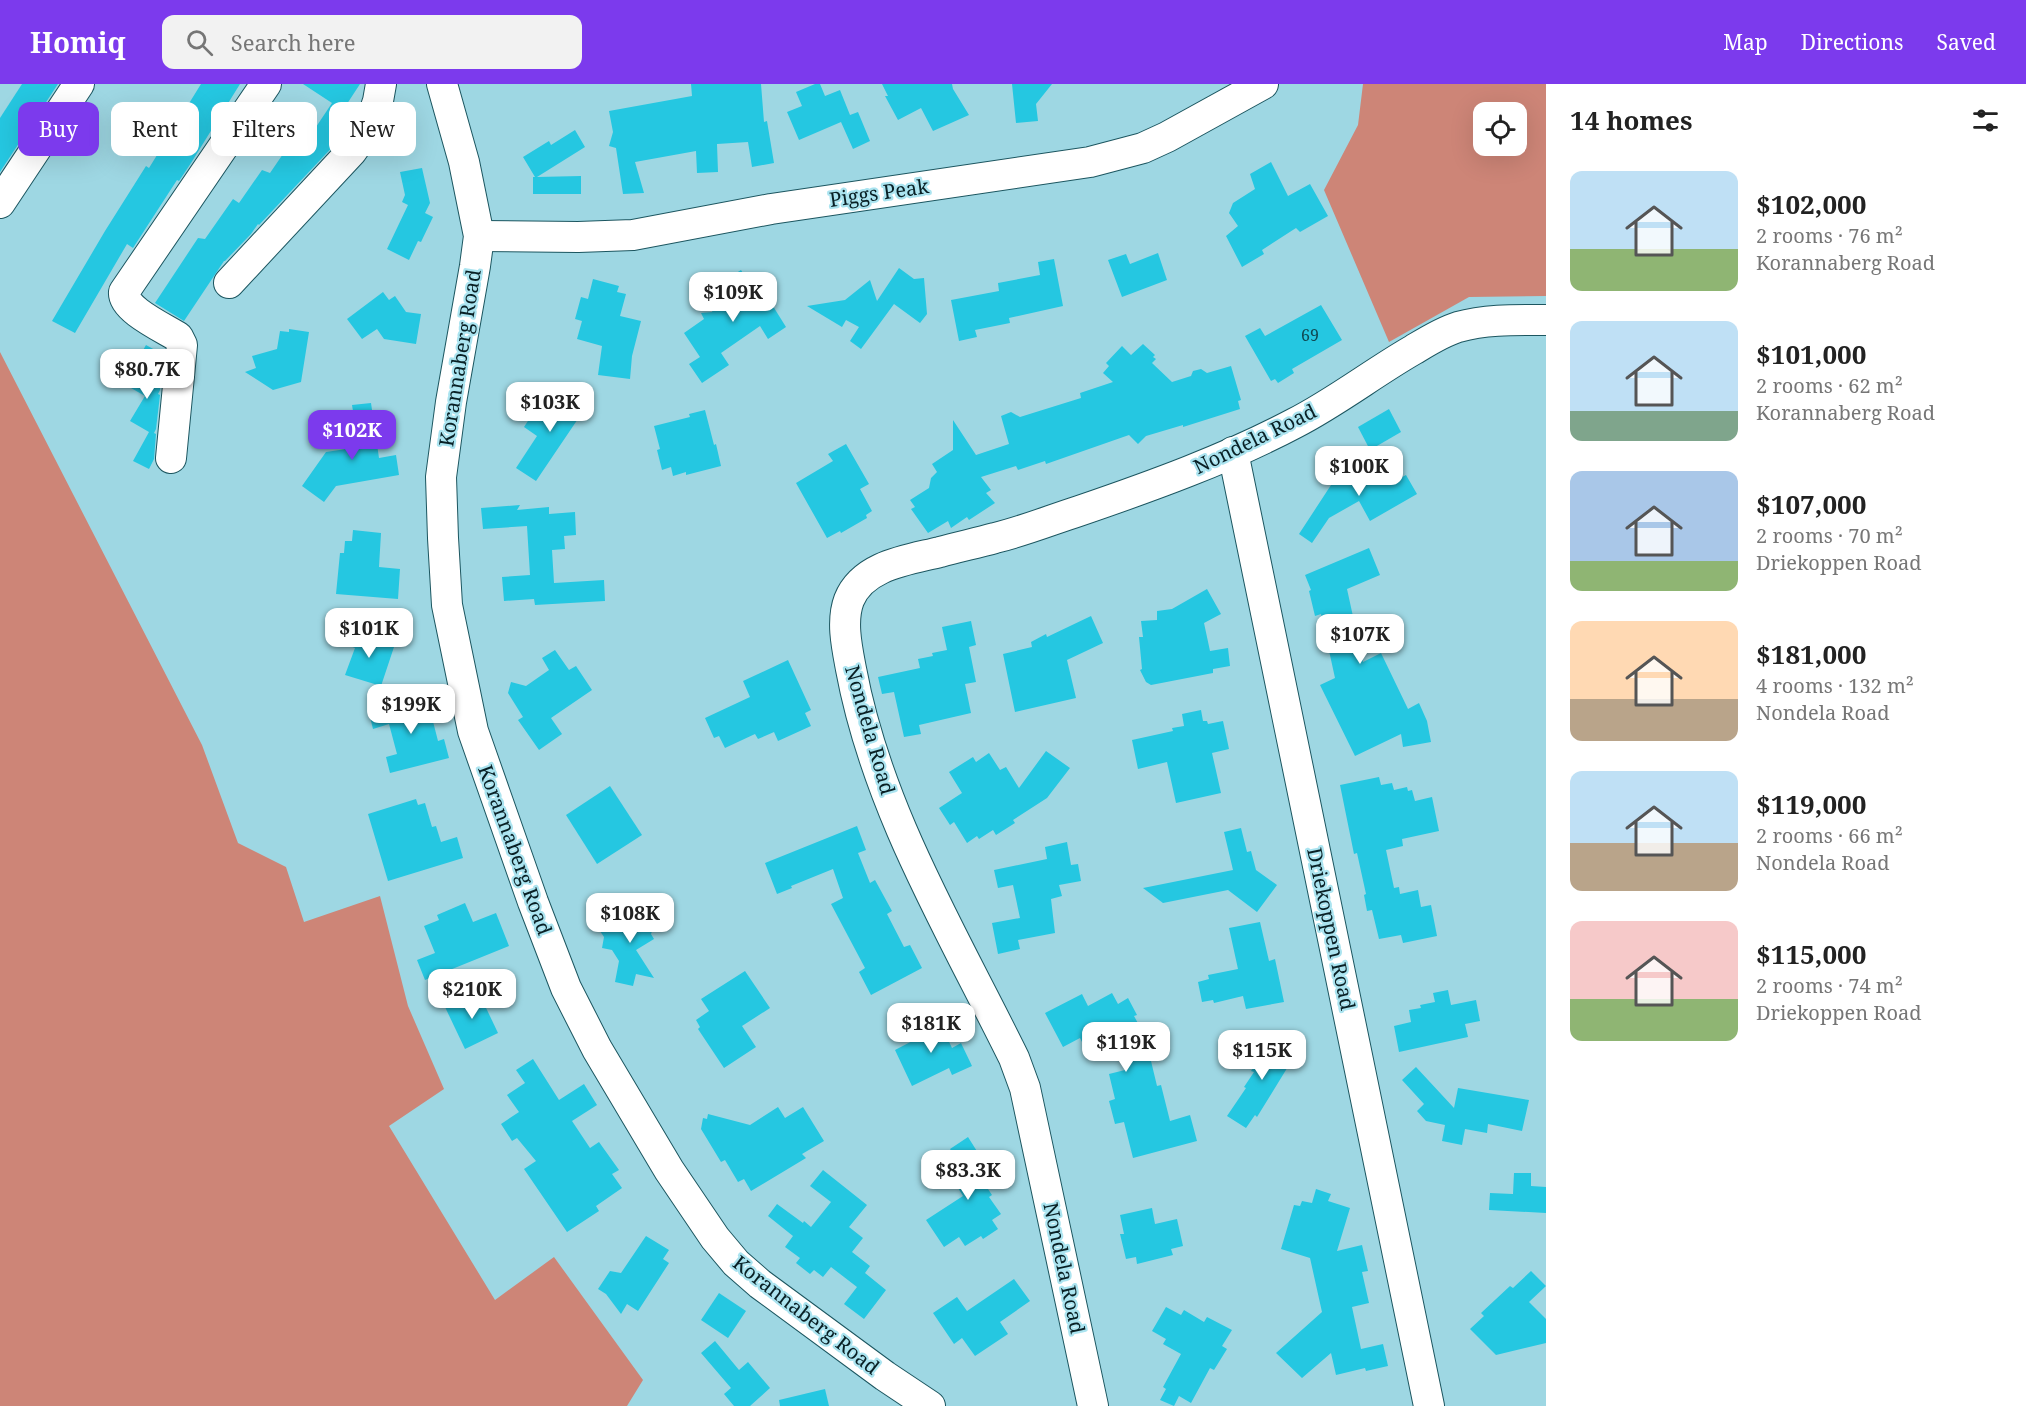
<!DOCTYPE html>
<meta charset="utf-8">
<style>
body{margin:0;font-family:"Noto Serif",serif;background:#f2f2f2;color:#222;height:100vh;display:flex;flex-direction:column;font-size:22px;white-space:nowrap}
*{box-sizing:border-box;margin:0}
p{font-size:20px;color:#767676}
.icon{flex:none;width:33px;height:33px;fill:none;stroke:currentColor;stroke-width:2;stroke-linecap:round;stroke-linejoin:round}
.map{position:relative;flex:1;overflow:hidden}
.sheet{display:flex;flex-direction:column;background:#fff;width:480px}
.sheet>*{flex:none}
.guide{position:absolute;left:18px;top:18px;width:570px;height:54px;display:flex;gap:12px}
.controls{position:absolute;left:1473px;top:18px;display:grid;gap:12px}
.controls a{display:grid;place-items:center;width:54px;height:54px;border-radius:12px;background:#fff;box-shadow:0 6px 24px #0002;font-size:30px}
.price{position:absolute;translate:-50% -51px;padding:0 14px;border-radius:12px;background:#fff;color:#222;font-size:20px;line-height:39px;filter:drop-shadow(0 2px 3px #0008)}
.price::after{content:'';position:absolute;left:50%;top:36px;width:18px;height:14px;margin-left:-9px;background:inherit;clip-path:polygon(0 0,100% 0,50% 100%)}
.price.selected{background:#7c3aed;color:#fff}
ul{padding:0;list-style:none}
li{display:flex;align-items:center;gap:18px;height:150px;padding:0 24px}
li span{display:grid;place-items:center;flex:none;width:168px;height:120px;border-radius:12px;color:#555}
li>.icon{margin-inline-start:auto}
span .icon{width:72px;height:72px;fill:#fffc;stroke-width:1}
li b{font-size:26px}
h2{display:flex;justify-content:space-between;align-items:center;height:72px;padding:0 24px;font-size:26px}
.tag{padding:0 21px;border-radius:12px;background:#fff;box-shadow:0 6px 24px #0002;font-size:21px;line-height:54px}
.tag.selected{background:#7c3aed;color:#fff}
header{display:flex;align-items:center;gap:36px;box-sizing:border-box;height:84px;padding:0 30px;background:#7c3aed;color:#fff}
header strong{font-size:28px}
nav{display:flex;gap:33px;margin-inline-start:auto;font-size:21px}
.search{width:420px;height:54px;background:#f2f2f2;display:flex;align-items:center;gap:15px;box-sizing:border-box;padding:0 21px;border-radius:12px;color:#767676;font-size:22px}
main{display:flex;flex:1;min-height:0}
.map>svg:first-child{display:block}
</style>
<header>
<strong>Homiq</strong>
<div class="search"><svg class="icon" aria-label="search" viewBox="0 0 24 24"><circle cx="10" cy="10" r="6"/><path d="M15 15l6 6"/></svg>Search here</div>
<nav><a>Map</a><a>Directions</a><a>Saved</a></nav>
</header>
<main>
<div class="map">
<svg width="1546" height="1322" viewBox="0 0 1546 1322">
<rect width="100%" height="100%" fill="#9ed7e3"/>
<g fill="#cd8577" fill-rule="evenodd">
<path d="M1363 0H1546V212L1469 213 1389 258 1324 106 1358 41ZM1516 28V62H1484V28Z"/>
<polygon points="0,268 202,661 238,759 286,783 304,838 380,812 408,922 444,1005 389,1042 495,1216 554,1173 643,1296 627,1322 0,1322"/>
</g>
<g fill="#25c7e1">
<polygon points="22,0 58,0 0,88 0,34"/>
<polygon points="201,0 240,0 191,79 179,97 177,96 133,164 127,160 75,249 52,237 105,147 146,82 149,84"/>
<polygon points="303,0 360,0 343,26 354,33 339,56 259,141 258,140 251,150 225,177 224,177 184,237 155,219 198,154 205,155 233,115 239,119 262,86 270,89 296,51 306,58 332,19"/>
<polygon points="691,0 761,0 764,38 767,37 774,79 752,83 748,58 717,60 718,88 697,89 696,67 635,78 644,109 623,110 616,64 609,62 613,48 609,27 692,12"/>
<polygon points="815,0 820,0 825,12 840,6 850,31 858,28 870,57 853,65 841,38 799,56 787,28 802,22 796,8"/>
<polygon points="882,0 952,0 953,5 969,31 933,47 921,24 898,36 885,12 888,12"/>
<polygon points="1012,0 1052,0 1036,20 1038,37 1016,39"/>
<polygon points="575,46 585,63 537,93 581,92 581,110 533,110 533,93 535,93 523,73 549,57 551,61"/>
<polygon points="1271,78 1288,112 1310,100 1328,132 1300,148 1296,144 1262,166 1264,170 1242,183 1226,152 1238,142 1229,129 1233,119 1255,105 1250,90"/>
<polygon points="422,84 430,119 425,129 433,133 421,158 418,157 409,176 387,165 408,121 402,118 405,111 400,88"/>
<polygon points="1158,169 1167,196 1122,213 1108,176 1126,170 1130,180"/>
<polygon points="1054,175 1063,222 1009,234 1010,239 975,246 977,253 959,257 951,216 999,207 998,199 1040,191 1038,178"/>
<polygon points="899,184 914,195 924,194 927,230 920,239 894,220 861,265 850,257 859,243 846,236 842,243 807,222 845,216 870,196 877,217"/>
<polygon points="741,186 749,199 760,192 776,216 771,219 786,243 768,255 760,242 721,269 729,281 702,299 689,280 700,273 684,249 704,235 701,229 712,228 714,223 731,211 722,198"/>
<polygon points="593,195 619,202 617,208 626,210 620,232 641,237 632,272 630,295 598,291 602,262 577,255 582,237 575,235 581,213 588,215"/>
<polygon points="383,208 389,216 395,212 406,228 421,230 416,260 384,255 377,245 362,255 347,235"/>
<polygon points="1321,221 1342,256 1292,285 1294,289 1278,299 1275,295 1271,297 1245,252 1260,244 1265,252"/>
<polygon points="289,245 309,248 301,298 273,306 245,288 256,284 252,272 277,265 280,247 289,248"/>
<polygon points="1143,260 1155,271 1153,273 1156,275 1152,279 1172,298 1191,292 1193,287 1201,285 1207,289 1231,282 1241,316 1238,317 1240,325 1183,343 1183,341 1146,352 1138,360 1129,351 1046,380 1045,377 1018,386 1016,382 981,393 991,406 986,409 995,419 969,436 967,433 951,444 948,437 928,449 911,425 915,423 910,416 929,404 931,394 937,388 932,380 953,366 953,336 976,371 1009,360 1001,332 1011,328 1020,333 1081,314 1080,309 1113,298 1103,289 1109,282 1106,279 1122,262 1131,271"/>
<polygon points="146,261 164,271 160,306 158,310 160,311 156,345 154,349 156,350 154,375 149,385 133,377 149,348 130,337 145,312 124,300"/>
<polygon points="567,305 588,320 536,397 516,384 537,352 524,343 539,320 551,329"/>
<polygon points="371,319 379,374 396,371 399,391 336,402 324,418 302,402 326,368 353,364 366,346 355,339 352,321"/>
<polygon points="1389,325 1401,348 1370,366 1358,343"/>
<polygon points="705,326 714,361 716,360 721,382 686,391 686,388 673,392 671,383 662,386 657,366 660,365 654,342 690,333 689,330"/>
<polygon points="846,360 869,400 860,405 872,427 866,431 867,434 841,449 840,447 827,454 796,399 833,377 828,370"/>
<polygon points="1375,375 1389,400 1406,391 1417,410 1370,437 1359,417 1329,434 1312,459 1299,450 1333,398"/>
<polygon points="520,421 517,426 549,423 549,430 575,428 576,451 564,452 565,465 552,466 554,499 604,496 605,517 535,521 534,515 504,517 502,493 530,491 527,442 483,445 481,424"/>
<polygon points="353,446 381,449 379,483 400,485 398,515 336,510 340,469 344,469 345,457 352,457"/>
<polygon points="1369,464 1380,491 1347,505 1363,578 1381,569 1408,625 1419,619 1427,637 1431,658 1403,663 1401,650 1355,672 1320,601 1335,594 1321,530 1315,532 1309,507 1311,506 1305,491"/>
<polygon points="1207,505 1221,530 1204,539 1210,567 1228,564 1230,582 1213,585 1213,589 1151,601 1146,598 1140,586 1142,585 1139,553 1143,553 1141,537 1157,536 1157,527 1172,525"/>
<polygon points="1091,532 1103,559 1067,576 1076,614 1015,628 1003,570 1032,563 1031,558 1046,550 1047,553"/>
<polygon points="971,537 976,561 969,563 976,598 965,600 971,629 919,641 921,650 904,653 894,608 882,610 878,593 920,584 918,575 933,572 932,569 947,566 942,543"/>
<polygon points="354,547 395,560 381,602 345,591 355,564 350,562"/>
<polygon points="555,566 569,586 576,582 592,606 551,634 562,650 539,666 518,636 523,633 508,609 511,598 526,602 549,586 542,574"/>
<polygon points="788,576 811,626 805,629 811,642 778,657 774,648 758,655 755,650 725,664 719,652 714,654 705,634 750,613 743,597"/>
<polygon points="427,614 438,657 444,655 449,674 390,689 386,673 397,670 389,640 373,645 369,629"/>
<polygon points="1201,626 1203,637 1207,637 1208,640 1223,637 1229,665 1212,669 1221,709 1176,719 1167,678 1138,685 1132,656 1173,647 1172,644 1184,642 1182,630"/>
<polygon points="1046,667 1070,684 1047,714 1013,736 1015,739 996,751 993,746 979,755 977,752 967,759 954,738 950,741 939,724 962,709 949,688 973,673 976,678 989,669 1000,686 1006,683 1019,704"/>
<polygon points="1379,693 1381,701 1392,699 1394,706 1407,703 1408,707 1412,706 1415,717 1432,713 1439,747 1402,755 1403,762 1386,766 1394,804 1399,803 1400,810 1418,806 1421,823 1431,821 1437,852 1403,859 1401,851 1379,855 1372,826 1367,827 1364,811 1366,810 1357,769 1354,770 1340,701"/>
<polygon points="610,702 642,751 597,780 566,731"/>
<polygon points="416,715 418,721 425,719 432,743 436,742 441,758 457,753 463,774 388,797 368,730"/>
<polygon points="857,742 866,766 858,769 870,799 875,796 892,827 887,830 904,863 910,861 922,884 871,911 859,888 865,884 831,820 843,814 833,785 791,802 792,804 777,810 765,779"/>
<polygon points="1241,744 1247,768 1251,767 1256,786 1277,801 1257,828 1228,806 1163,819 1143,804 1233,786 1224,748"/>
<polygon points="1067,758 1071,781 1078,780 1081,797 1059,801 1062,812 1051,815 1055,849 1018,856 1020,865 998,870 992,839 1020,834 1013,801 998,804 994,786 1047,775 1045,763"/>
<polygon points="465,819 473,838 496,829 509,862 425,896 417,876 435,869 424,842 439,836 437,831"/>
<polygon points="640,825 660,825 651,850 654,855 636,866 654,894 636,890 633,902 615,898 619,877 612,866 602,864 604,853 596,841 607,834 619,842 624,839 630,841"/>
<polygon points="1260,838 1269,877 1275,875 1284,918 1246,925 1243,912 1214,919 1213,916 1202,918 1198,898 1209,895 1208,891 1238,885 1229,844"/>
<polygon points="745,887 770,924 742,942 756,963 724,984 698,945 700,943 696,936 709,927 701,915"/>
<polygon points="1448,906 1451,921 1476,916 1480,937 1465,940 1468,953 1399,968 1394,942 1411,938 1409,926 1421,924 1420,921 1435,918 1433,909"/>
<polygon points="478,907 498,949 465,965 445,923"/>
<polygon points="1112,909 1118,920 1128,914 1137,931 1134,932 1145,952 1157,1002 1161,1001 1170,1037 1190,1031 1197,1057 1133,1074 1124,1038 1115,1040 1109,1017 1115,1015 1109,990 1125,986 1115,943 1083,960 1080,954 1063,963 1045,929 1082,910 1088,922"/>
<polygon points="937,932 952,964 961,959 972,982 952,991 949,984 912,1002 895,966 920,953 915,943"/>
<polygon points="1273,948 1291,960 1281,975 1289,981 1257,1033 1255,1031 1246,1044 1227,1032 1246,1004 1244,1003 1254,988 1251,987 1266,966 1263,964"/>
<polygon points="533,975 559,1016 584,1000 597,1021 572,1037 590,1064 599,1058 619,1086 612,1090 622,1104 596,1122 599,1127 567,1148 524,1085 536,1077 517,1054 512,1057 501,1040 519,1028 507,1011 525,999 516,986"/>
<polygon points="1416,983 1454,1024 1458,1004 1529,1016 1522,1047 1488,1040 1487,1049 1465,1045 1462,1061 1442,1057 1445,1041 1426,1037 1417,1027 1424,1020 1402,996"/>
<polygon points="778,1023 785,1034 803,1023 824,1057 802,1070 806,1074 751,1107 744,1095 738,1098 725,1076 721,1078 701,1045 703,1034 707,1035 708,1030 750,1041"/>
<polygon points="968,1053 997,1099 988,1105 992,1111 989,1113 1001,1130 992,1136 998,1145 983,1155 981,1152 965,1162 959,1153 944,1163 926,1136 963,1112 952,1094 964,1086 950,1065"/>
<polygon points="823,1086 867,1121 849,1143 863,1154 852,1168 870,1182 865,1189 886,1206 864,1235 844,1220 857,1203 831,1183 823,1193 814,1186 810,1190 796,1179 800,1174 785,1163 793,1152 768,1132 777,1120 803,1139 804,1137 811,1143 831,1118 810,1102"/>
<polygon points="1514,1089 1531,1089 1531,1102 1546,1103 1546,1129 1489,1126 1490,1109 1513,1110"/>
<polygon points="1316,1105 1331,1110 1328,1117 1350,1124 1337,1167 1362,1161 1368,1187 1362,1188 1369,1219 1352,1223 1361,1265 1383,1260 1388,1282 1366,1287 1365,1284 1336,1291 1331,1269 1302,1294 1276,1269 1322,1228 1310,1174 1281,1165 1294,1121 1300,1122 1302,1117 1312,1119"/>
<polygon points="1152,1124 1155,1140 1177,1135 1183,1162 1171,1165 1173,1171 1137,1180 1136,1173 1126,1175 1120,1150 1124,1150 1120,1131"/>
<polygon points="646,1152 669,1166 663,1175 669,1179 638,1227 627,1220 621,1230 606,1210 598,1205 610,1187 621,1189"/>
<polygon points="1531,1187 1546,1202 1529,1218 1546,1235 1546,1259 1496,1271 1470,1245 1484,1232 1481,1229 1510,1202 1513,1204"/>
<polygon points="1014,1195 1030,1217 1000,1238 1008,1250 975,1272 962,1254 954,1260 933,1229 957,1213 967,1227"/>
<polygon points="719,1209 746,1227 728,1254 701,1236"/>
<polygon points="1166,1223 1181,1231 1184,1226 1204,1238 1207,1233 1232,1246 1222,1262 1227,1265 1214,1286 1210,1284 1191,1319 1179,1312 1174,1322 1160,1316 1166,1305 1163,1303 1181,1270 1163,1260 1166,1255 1152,1247"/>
<polygon points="715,1257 739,1286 748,1278 770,1304 750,1322 734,1322 724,1310 731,1304 701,1269"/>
<polygon points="825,1305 829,1322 780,1322 779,1316"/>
</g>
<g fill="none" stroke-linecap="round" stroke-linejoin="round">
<g stroke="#1c5660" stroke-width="32">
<g id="minor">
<polyline points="442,0 464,78 479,152 475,182 451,318 441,393 443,454 447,521 473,647 533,818 566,904 597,965 669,1086 715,1154 736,1179 760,1200 885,1292 930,1322"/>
<polyline points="0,119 79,0"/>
<polyline points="479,152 578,153 633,151 771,125 1090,78 1143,64 1167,53 1263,0"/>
<polyline points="229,199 352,67 370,41 378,17 381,0"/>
<polyline points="1233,368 1429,1322"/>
<path d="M171 374 182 261 178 253C164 244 122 225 124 208L266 0"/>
<path d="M1093 1322 1025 1004 1014 974C952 848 877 725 851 585 847 564 841 537 849 516 863 481 908 476 940 468 958 463 977 459 995 454 1024 447 1051 436 1079 427 1152 402 1227 375 1295 339 1336 318 1373 289 1413 266 1428 257 1442 248 1458 243 1487 235 1517 236 1546 236"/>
</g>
</g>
<use href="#minor" stroke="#fff" stroke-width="30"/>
</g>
<g text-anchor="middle" stroke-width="4.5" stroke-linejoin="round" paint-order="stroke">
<g font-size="16" fill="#104a54">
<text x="1310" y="257">69</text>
</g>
<g font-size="20" fill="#092025" stroke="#abe4f0">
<text transform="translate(879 109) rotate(-8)" y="7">Piggs Peak</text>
<text transform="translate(460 274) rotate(-81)" y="7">Korannaberg Road</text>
<text transform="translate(1255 355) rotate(-26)" y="7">Nondela Road</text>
<text transform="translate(870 646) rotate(74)" y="7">Nondela Road</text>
<text transform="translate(515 766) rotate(70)" y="7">Korannaberg Road</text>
<text transform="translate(1331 845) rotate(78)" y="7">Driekoppen Road</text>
<text transform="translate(1064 1184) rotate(78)" y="7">Nondela Road</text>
<text transform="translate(806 1231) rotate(38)" y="7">Korannaberg Road</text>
</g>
</g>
</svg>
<div class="controls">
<a><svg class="icon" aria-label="locate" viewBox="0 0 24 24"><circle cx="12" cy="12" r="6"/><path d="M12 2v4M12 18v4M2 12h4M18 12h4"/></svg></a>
</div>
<b class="price" style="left:733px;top:239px">$109K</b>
<b class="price" style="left:147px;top:316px">$80.7K</b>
<b class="price" style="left:550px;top:349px">$103K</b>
<b class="price selected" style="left:352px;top:377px">$102K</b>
<b class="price" style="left:1359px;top:413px">$100K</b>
<b class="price" style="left:369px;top:575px">$101K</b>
<b class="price" style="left:1360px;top:581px">$107K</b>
<b class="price" style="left:411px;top:651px">$199K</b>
<b class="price" style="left:630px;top:860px">$108K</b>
<b class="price" style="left:472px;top:936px">$210K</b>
<b class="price" style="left:931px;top:970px">$181K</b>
<b class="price" style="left:1126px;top:989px">$119K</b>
<b class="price" style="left:1262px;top:997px">$115K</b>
<b class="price" style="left:968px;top:1117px">$83.3K</b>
<div class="guide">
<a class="tag selected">Buy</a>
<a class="tag">Rent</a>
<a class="tag">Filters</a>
<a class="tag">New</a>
</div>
</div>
<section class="sheet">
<h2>14 homes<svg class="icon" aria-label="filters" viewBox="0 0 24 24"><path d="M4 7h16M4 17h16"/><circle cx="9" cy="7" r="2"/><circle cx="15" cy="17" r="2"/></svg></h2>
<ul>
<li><span style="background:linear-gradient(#bfe0f5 65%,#8fb573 0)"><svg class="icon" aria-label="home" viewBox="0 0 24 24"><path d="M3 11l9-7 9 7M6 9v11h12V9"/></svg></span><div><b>$102,000</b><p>2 rooms · 76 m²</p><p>Korannaberg Road</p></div></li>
<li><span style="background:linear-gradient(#bfe0f5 75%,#7fa58c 0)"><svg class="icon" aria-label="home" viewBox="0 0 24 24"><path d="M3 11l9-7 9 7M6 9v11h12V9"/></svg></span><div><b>$101,000</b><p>2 rooms · 62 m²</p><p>Korannaberg Road</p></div></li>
<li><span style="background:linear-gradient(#a9c7e8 75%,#8fb573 0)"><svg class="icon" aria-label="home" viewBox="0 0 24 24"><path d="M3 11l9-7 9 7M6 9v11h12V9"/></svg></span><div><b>$107,000</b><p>2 rooms · 70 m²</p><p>Driekoppen Road</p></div></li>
<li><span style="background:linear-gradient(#ffd9b3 65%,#b9a48a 0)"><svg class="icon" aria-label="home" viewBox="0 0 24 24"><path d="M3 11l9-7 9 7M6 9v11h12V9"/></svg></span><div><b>$181,000</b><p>4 rooms · 132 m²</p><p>Nondela Road</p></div></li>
<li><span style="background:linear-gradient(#bfe0f5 60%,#b9a48a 0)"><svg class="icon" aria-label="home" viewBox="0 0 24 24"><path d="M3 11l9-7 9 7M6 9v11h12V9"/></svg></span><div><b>$119,000</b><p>2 rooms · 66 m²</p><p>Nondela Road</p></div></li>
<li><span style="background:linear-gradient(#f6c9c9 65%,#8fb573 0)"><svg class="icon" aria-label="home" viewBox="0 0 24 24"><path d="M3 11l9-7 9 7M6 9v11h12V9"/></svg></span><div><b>$115,000</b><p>2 rooms · 74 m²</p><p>Driekoppen Road</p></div></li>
</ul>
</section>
</main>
